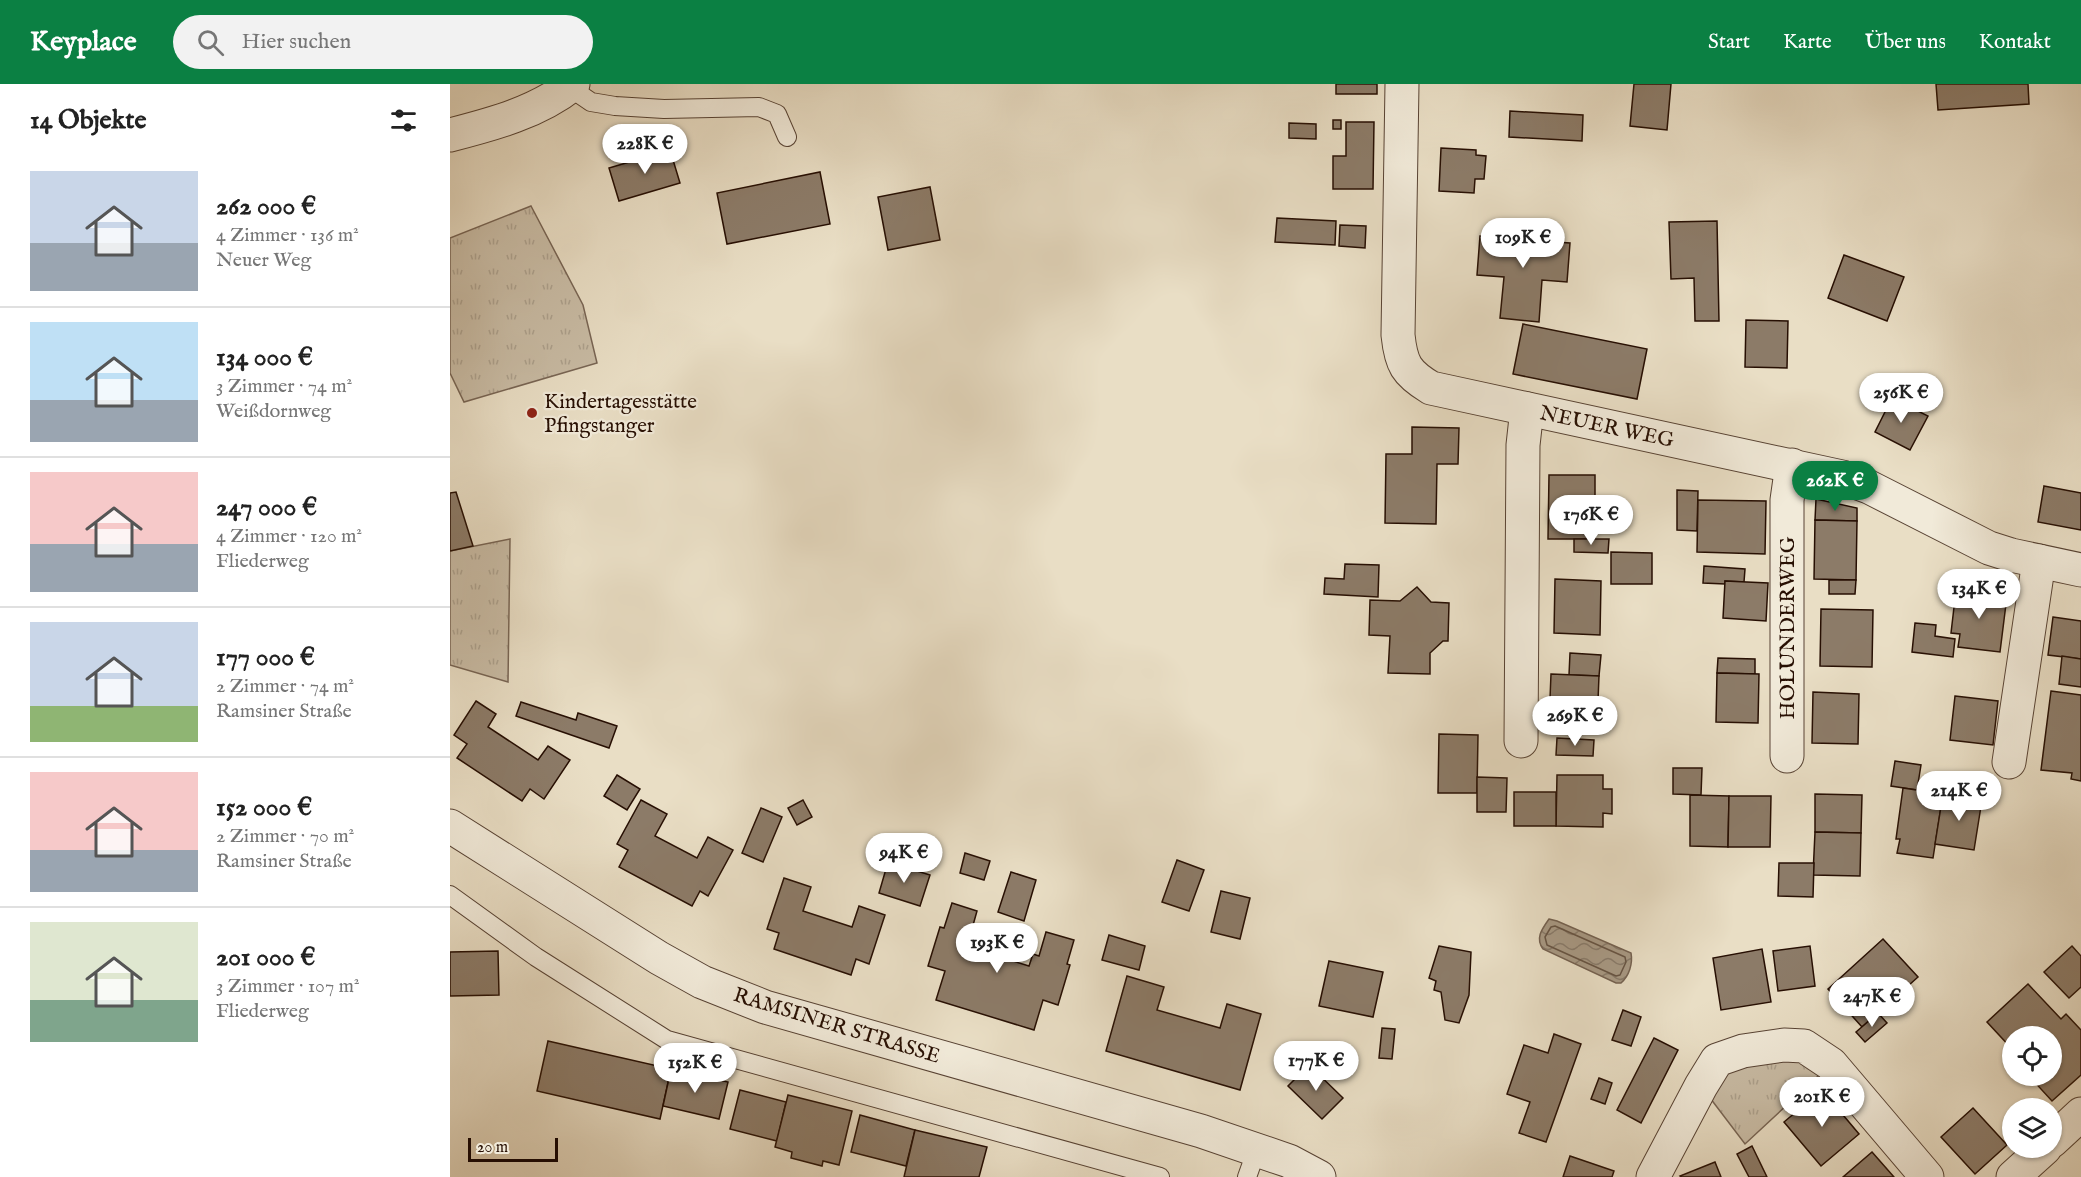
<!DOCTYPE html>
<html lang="de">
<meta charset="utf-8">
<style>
body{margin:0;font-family:"IM FELL English",serif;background:#f2f2f2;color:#222;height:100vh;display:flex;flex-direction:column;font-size:22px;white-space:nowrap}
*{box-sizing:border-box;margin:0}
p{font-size:20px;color:#767676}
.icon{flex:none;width:33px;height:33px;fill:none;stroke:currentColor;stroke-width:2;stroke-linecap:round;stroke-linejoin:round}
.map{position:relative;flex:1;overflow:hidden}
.details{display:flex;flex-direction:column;background:#fff;width:450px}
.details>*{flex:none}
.tools{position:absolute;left:1552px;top:942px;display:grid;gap:12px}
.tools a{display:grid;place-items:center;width:60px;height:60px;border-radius:50%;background:#fff;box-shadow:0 2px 4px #0004;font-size:30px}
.scale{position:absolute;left:18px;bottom:15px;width:90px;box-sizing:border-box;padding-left:6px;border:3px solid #270f03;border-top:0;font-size:16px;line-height:21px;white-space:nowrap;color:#270f03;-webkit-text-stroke:4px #f1ead9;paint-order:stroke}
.price{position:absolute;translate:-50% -51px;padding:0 14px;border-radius:21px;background:#fff;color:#222;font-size:20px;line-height:39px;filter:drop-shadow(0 2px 3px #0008)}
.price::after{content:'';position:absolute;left:50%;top:36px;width:18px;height:14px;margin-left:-9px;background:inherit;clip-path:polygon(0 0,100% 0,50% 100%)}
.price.selected{background:#0b8043;color:#fff}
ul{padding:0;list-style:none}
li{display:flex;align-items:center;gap:18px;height:150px;padding:0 30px}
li+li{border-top:2px solid #e0e0e0}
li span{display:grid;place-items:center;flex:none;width:168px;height:120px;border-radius:0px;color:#555}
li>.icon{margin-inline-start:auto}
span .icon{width:72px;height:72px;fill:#fffc;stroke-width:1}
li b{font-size:26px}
h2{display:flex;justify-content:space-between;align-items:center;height:72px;padding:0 30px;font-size:26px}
header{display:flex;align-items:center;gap:36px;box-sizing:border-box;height:84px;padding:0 30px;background:#0b8043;color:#fff}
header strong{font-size:28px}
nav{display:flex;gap:33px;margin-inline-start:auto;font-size:21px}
.search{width:420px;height:54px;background:#f2f2f2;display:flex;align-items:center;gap:15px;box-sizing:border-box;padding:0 21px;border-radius:33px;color:#767676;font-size:22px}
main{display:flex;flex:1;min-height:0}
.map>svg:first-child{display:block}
</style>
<header>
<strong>Keyplace</strong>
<div class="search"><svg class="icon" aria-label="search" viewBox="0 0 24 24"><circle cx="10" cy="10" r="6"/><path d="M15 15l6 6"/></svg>Hier suchen</div>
<nav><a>Start</a><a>Karte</a><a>Über uns</a><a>Kontakt</a></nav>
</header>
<main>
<section class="details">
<h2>14 Objekte<svg class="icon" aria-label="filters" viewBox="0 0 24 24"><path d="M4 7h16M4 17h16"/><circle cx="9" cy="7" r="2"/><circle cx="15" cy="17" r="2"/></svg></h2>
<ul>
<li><span style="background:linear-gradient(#c9d6e8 60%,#9aa5b1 0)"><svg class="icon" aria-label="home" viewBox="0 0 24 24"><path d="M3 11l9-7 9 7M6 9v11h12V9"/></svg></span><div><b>262 000 €</b><p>4 Zimmer · 136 m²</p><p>Neuer Weg</p></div></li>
<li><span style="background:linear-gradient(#bfe0f5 65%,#9aa5b1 0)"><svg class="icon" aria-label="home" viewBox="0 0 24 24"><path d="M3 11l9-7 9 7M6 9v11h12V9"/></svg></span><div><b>134 000 €</b><p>3 Zimmer · 74 m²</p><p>Weißdornweg</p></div></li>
<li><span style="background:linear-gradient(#f6c9c9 60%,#9aa5b1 0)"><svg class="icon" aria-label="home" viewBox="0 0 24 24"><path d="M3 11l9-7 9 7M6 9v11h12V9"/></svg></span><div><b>247 000 €</b><p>4 Zimmer · 120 m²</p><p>Fliederweg</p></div></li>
<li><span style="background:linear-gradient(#c9d6e8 70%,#8fb573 0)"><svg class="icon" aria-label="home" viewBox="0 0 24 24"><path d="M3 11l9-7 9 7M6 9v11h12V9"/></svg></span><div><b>177 000 €</b><p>2 Zimmer · 74 m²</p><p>Ramsiner Straße</p></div></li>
<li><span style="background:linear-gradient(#f6c9c9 65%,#9aa5b1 0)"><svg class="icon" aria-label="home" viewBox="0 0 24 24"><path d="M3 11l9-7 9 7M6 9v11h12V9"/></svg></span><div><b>152 000 €</b><p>2 Zimmer · 70 m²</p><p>Ramsiner Straße</p></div></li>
<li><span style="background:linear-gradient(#dfe7d0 65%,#7fa58c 0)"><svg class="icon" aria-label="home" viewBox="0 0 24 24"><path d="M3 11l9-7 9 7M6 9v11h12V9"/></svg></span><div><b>201 000 €</b><p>3 Zimmer · 107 m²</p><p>Fliederweg</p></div></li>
</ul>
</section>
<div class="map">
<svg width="1631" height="1093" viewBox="0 0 1631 1093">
<defs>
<pattern id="grass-tufts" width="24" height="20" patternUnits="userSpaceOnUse" patternTransform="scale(1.5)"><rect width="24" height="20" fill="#c8bba4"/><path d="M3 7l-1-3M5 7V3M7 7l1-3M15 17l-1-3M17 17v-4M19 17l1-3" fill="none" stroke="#aca08c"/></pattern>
<pattern id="water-waves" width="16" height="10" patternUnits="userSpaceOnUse" patternTransform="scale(1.5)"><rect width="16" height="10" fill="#a79883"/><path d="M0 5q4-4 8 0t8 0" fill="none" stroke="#887a69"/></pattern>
</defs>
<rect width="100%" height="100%" fill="#e9dec5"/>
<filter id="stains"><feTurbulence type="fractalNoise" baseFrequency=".00333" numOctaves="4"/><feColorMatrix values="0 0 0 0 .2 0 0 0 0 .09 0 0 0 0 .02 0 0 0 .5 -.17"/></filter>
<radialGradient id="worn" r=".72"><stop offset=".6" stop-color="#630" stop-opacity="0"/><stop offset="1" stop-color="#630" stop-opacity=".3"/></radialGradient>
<g fill="url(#grass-tufts)" stroke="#786554" stroke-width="1.5">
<polygon points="81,122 133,221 147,279 14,318 0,289 0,154"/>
<polygon points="60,455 58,598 0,581 0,467"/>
<polygon points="1293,967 1381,980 1295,1060 1251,1002"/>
</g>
<path fill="url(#water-waves)" stroke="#746150" stroke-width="1.5" d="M1099 835 1107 837 1181 869C1183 880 1179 892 1171 899H1166L1093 865C1085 854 1092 845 1099 835Z"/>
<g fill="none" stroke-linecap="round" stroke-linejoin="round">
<polygon stroke="#675443" stroke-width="1.5" points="1105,842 1175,873 1176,878 1170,891 1166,892 1097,861 1095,853 1101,843"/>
</g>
<g fill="#8c7b68" stroke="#270f03" stroke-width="1.5">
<rect x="886" y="0" width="41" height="10"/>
<polygon points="1184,0 1221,0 1217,46 1180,42"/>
<polygon points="1486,0 1578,0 1579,20 1488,26"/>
<polygon points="1060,27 1133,31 1132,57 1059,53"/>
<rect x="883" y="36" width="8" height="9"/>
<polygon points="896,38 924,38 923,105 883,105 883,72 896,72"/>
<polygon points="839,39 866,40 866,55 839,54"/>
<polygon points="991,64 1026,66 1026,71 1036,72 1034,95 1025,95 1024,109 989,107"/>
<polygon points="220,66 230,99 169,117 159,84"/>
<polygon points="370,88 380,140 277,160 267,109"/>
<polygon points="480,103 490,156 438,166 428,113"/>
<polygon points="827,134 886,137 885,161 825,158"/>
<polygon points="1267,137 1269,237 1245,237 1244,194 1221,195 1219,138"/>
<polygon points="890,141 916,142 915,164 889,162"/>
<polygon points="1067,142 1083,144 1087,149 1089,157 1120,159 1117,198 1092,196 1089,238 1050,234 1054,193 1027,191 1030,152 1060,154 1061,148"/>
<polygon points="1394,171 1454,193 1437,237 1378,214"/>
<polygon points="1296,236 1338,237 1337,284 1295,283"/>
<polygon points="1073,240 1197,265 1187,315 1063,290"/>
<polygon points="1442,314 1478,332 1460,366 1425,348"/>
<polygon points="962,343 1009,344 1008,380 987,380 986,440 935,439 936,370 962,370"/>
<polygon points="1099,391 1145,391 1145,455 1098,455"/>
<polygon points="1594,402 1631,409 1631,446 1588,438"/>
<polygon points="1227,406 1248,407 1247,447 1227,446"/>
<polygon points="6,408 23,462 0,467 0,409"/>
<polygon points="1366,415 1407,424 1407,437 1365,436"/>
<polygon points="1248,416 1316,417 1315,470 1247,468"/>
<polygon points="1365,436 1407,437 1406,496 1364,495"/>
<polygon points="1124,455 1159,455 1158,469 1124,468"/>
<polygon points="1161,468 1202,469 1202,500 1161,500"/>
<polygon points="895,480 929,481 928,513 874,510 875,494 894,495"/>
<polygon points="1254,482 1295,485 1294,498 1275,497 1275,500 1253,499"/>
<polygon points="1105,495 1151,497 1150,551 1104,549"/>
<polygon points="1379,496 1406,496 1405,510 1379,510"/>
<polygon points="1275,497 1318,499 1316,537 1273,534"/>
<polygon points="967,503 981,518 999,519 998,557 993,557 980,569 980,590 938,589 940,552 919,551 920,516 950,517"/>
<polygon points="1506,506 1557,512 1550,568 1508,563 1510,550 1501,549"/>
<polygon points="1371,525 1423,526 1422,583 1370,582"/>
<polygon points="1603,533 1631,537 1631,575 1598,571"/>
<polygon points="1465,539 1486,541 1485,552 1505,555 1503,573 1462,568"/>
<polygon points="1120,569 1151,571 1149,592 1119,591"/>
<polygon points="1612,572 1631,575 1631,603 1609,600"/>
<polygon points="1268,574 1305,575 1305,590 1267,589"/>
<polygon points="1267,589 1309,590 1308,639 1266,638"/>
<polygon points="1101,590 1149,592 1147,641 1099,639"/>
<polygon points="1601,607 1631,611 1631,697 1621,695 1622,689 1591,686"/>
<polygon points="1363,608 1409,610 1408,660 1362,659"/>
<polygon points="1505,612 1548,617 1543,661 1500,656"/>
<polygon points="26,617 46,630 38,643 88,676 98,662 120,676 94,715 80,705 72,717 7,674 17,660 4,651"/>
<polygon points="71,618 126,636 128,629 167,642 159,664 66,632"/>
<polygon points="989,650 1028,651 1027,709 988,709"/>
<polygon points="1107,654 1144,656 1143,672 1106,671"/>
<polygon points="1445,677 1471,681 1467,706 1441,702"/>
<polygon points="1223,684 1252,684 1251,711 1223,710"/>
<polygon points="167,691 190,705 177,726 154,712"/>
<polygon points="1107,691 1153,691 1153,705 1162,705 1162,730 1153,729 1153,743 1106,742"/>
<polygon points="1027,693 1057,694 1056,728 1027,728"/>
<polygon points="1453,704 1493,710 1483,774 1447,769 1450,755 1446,755"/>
<rect x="1064" y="708" width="42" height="34"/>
<polygon points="1365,710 1412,711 1411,749 1365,748"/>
<polygon points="1493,710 1532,716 1524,766 1485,760"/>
<polygon points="1240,711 1279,712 1278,763 1240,762"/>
<polygon points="1279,712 1321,712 1320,763 1278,763"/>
<polygon points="191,716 217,730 205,752 247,774 258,753 283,766 258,812 250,807 242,822 169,783 178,766 167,760"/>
<polygon points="353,716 362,733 347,741 338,724"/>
<polygon points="311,724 332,733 313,778 292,769"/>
<polygon points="1365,748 1411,749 1410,792 1363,791"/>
<polygon points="515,769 540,777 534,796 510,789"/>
<polygon points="727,776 754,786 739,827 712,818"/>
<polygon points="438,778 480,791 470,822 429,809"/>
<polygon points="1329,779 1364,779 1363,813 1328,812"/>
<polygon points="561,788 586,796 574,837 548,828"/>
<polygon points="334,794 361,803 353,827 402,843 409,822 435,831 419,880 406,875 401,891 324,865 329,849 317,845"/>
<polygon points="771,807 800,814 790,855 761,848"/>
<polygon points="502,819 527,827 520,852 525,853 521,864 579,882 583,870 589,872 596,848 624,856 617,880 620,881 608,921 593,916 584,946 486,916 495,887 478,882 490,843 494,844"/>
<polygon points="659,851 695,862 689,886 652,876"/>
<polygon points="1433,855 1468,893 1412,943 1378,905"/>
<polygon points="989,862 1021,868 1019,911 1009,939 995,936 991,908 984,906 986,897 979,894"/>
<polygon points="1360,862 1365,902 1328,907 1323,867"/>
<polygon points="1622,862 1631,872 1631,903 1619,914 1594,888"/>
<polygon points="1312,865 1321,918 1271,926 1263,874"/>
<polygon points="48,867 49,911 0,912 0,868"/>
<polygon points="879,877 933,888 923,933 869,922"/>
<polygon points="677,892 714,903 707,926 770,944 777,920 811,930 790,1006 656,967"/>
<polygon points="1578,900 1611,935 1616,930 1631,946 1631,991 1602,1017 1579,992 1602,992 1602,952 1563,952 1563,966 1537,938"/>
<polygon points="1173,926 1191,933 1181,962 1162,956"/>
<polygon points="1428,929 1437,939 1415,958 1406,948"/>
<polygon points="932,944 945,945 942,975 929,974"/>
<polygon points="1104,950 1131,960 1096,1058 1069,1049 1080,1018 1057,1010 1074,961 1098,969"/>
<polygon points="1204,954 1228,966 1191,1039 1167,1026"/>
<polygon points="98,957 221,985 210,1035 87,1007"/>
<polygon points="859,981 893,1014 872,1035 838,1002"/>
<polygon points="221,985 278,998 269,1035 213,1022"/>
<polygon points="1149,994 1162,999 1155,1020 1141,1015"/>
<polygon points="290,1006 336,1018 327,1057 280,1045"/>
<polygon points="1372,1006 1409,1050 1371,1082 1334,1038"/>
<polygon points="338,1011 402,1027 389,1081 373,1077 372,1082 341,1074 342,1068 325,1063"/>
<polygon points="1523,1024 1557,1061 1525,1090 1491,1053"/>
<polygon points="410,1031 465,1046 456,1082 401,1068"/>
<polygon points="465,1046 537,1063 529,1093 454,1093"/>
<polygon points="1302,1062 1317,1093 1299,1093 1287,1070"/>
<polygon points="1422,1068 1444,1093 1393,1093"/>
<polygon points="1120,1072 1164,1087 1162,1093 1113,1093"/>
<polygon points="1265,1078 1271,1093 1231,1093 1230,1092"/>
</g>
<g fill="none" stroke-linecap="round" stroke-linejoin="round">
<g stroke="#584334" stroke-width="20">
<g id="service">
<polyline points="119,3 141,18 165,22 214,25 309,23 327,30 337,53"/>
<polyline points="0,811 86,873 217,956 710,1093"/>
<polyline points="797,1093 807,1065"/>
</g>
</g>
<g stroke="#584334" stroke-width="35">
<g id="minor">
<path d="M952 0 948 251C951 280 956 289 981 304L1392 393 1419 403 1539 464 1561 471 1631 486"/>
<path d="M0 51C43 40 88 28 123 0"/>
<polyline points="1071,657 1073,361 1077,325"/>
<polyline points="1337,672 1337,416 1342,381"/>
<polyline points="1559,678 1589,477"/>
<polyline points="0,742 209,874 252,898 315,923 751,1047 839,1077 869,1093"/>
<polyline points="1602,1057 1631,1030"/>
<polyline points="1203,1093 1251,1002 1267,976 1293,967 1334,961 1354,962 1381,980 1477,1093"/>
<polyline points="1563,1093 1595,1064"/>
</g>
</g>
<use href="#service" stroke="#f1ead9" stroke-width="18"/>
<use href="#minor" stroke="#f1ead9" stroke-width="33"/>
</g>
<circle fill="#8f2418" stroke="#f1ead9" stroke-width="2" cx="82" cy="329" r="6"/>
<g text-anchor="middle" stroke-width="4.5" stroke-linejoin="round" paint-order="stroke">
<g font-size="21" fill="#270f03" stroke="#f1ead9" text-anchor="start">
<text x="94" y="324">Kindertagesstätte<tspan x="94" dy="24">Pfingstanger</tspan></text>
</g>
<g font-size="21" fill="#270f03" stroke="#f1ead9">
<text transform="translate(1157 342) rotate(12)" y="7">NEUER WEG</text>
<text transform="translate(1337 544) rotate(-90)" y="7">HOLUNDERWEG</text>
<text transform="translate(387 941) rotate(17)" y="7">RAMSINER STRASSE</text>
</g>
</g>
<rect width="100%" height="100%" filter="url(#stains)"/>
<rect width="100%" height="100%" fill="url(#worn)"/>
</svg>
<div class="tools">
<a><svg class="icon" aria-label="locate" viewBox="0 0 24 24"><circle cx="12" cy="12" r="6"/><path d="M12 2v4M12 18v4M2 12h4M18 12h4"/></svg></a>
<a><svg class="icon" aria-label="layers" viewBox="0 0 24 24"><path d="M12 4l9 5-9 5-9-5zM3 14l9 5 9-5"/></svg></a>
</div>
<div class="scale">20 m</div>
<b class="price" style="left:195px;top:91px">228K €</b>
<b class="price" style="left:1073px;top:185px">109K €</b>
<b class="price" style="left:1451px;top:340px">256K €</b>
<b class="price selected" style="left:1385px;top:428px">262K €</b>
<b class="price" style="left:1141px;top:462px">176K €</b>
<b class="price" style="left:1529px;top:536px">134K €</b>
<b class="price" style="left:1125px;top:663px">269K €</b>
<b class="price" style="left:1509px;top:738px">214K €</b>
<b class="price" style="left:454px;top:800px">94K €</b>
<b class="price" style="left:547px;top:890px">193K €</b>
<b class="price" style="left:1422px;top:944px">247K €</b>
<b class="price" style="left:866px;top:1008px">177K €</b>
<b class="price" style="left:245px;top:1010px">152K €</b>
<b class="price" style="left:1372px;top:1044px">201K €</b>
</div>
</main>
